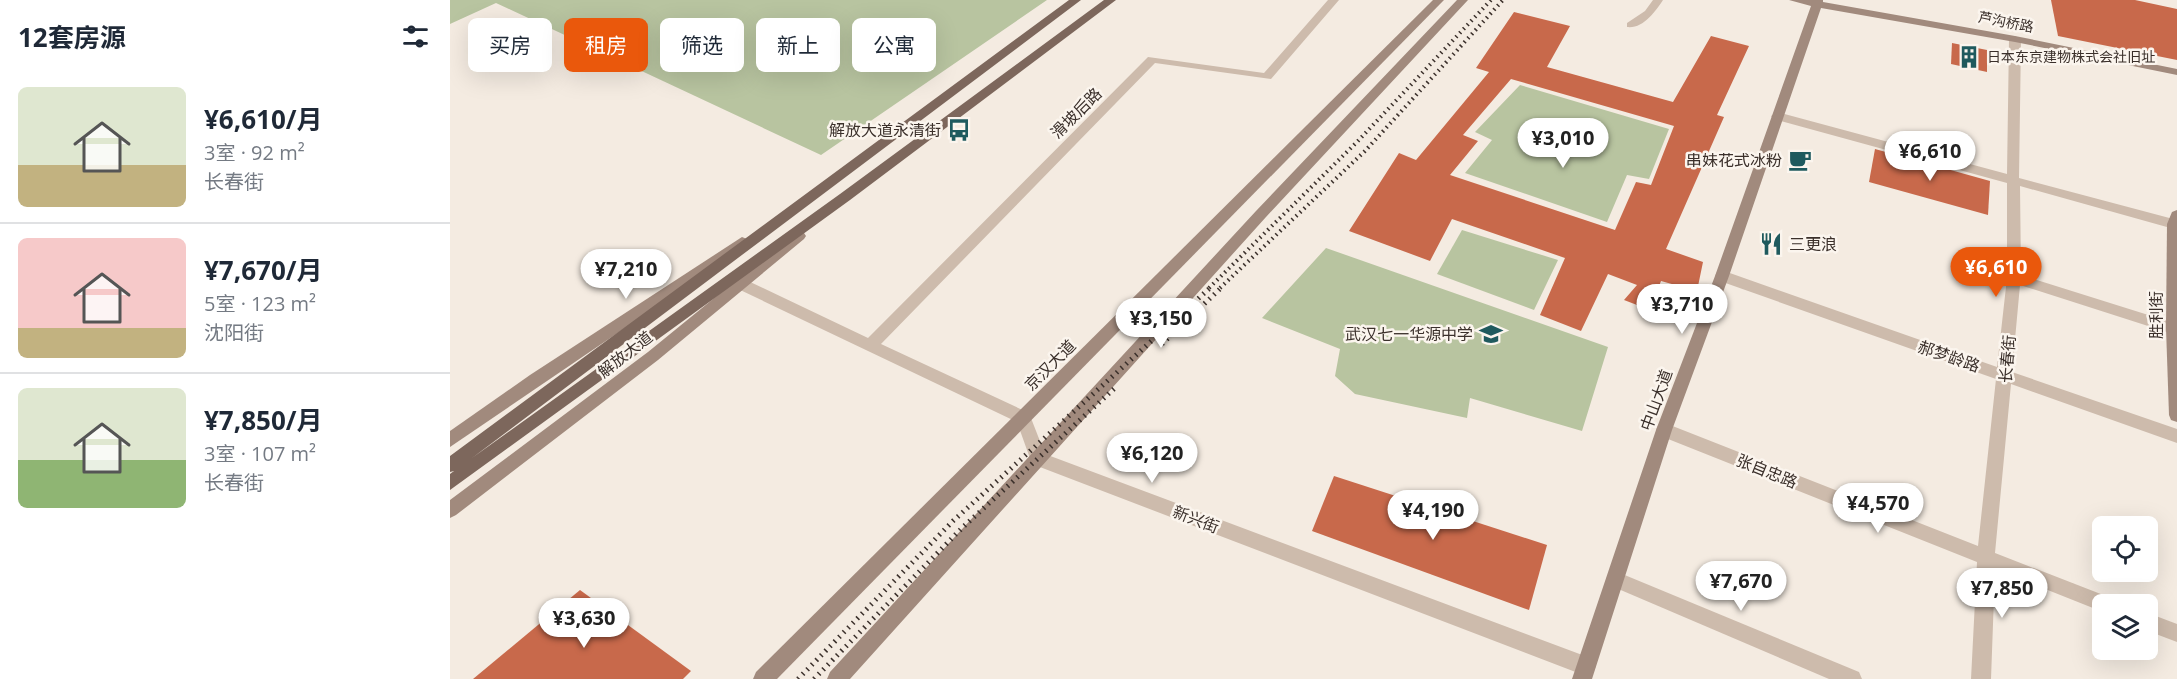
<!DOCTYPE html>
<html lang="zh">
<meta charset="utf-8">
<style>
body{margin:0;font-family:"Open Sans","Noto Sans SC",sans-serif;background:#f6f6f7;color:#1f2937;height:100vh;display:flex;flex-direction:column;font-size:22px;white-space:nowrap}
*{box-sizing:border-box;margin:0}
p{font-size:20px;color:#747a83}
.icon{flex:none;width:33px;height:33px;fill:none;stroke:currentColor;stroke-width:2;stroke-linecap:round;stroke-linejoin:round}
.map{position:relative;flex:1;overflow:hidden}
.sheet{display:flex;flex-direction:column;background:#fff;width:450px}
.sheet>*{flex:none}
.banner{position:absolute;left:18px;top:18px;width:570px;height:54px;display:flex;gap:12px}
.controls{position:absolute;left:1642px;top:516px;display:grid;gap:12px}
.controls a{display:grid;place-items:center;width:66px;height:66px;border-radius:9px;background:#fff;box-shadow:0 6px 24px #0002;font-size:30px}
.price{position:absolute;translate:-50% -51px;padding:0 14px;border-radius:21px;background:#fff;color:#222;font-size:20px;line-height:39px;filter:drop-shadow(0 2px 3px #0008)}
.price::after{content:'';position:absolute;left:50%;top:36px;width:18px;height:14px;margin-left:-9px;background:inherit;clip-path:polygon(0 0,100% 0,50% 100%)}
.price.current{background:#ea580c;color:#fff}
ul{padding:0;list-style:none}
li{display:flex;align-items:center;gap:18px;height:150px;padding:0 18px}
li+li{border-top:2px solid #e0e1e3}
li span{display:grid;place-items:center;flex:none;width:168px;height:120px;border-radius:9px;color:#555}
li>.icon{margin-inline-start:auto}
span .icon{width:72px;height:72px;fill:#fffc;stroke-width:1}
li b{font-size:26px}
h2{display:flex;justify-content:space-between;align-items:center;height:72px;padding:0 18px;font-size:26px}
.chip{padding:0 21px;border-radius:9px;background:#fff;box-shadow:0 6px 24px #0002;font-size:21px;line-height:54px}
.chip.current{background:#ea580c;color:#fff}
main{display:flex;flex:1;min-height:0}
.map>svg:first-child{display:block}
</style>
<main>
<section class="sheet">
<h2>12套房源<svg class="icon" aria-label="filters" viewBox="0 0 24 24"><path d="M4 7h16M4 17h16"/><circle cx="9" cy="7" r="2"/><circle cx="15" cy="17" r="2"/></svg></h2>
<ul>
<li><span style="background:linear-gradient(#dfe7d0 65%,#c2b280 0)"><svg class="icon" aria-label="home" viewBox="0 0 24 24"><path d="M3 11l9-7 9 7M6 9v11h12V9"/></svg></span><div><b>¥6,610/月</b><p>3室 · 92 m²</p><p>长春街</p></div></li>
<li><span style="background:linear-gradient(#f6c9c9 75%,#c2b280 0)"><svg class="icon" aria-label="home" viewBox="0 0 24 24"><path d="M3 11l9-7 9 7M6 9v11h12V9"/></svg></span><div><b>¥7,670/月</b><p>5室 · 123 m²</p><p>沈阳街</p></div></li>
<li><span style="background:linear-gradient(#dfe7d0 60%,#8fb573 0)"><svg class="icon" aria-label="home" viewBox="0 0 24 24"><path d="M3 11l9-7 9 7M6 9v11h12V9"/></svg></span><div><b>¥7,850/月</b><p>3室 · 107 m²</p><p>长春街</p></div></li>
</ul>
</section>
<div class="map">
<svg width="1727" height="679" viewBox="0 0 1727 679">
<rect width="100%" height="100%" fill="#f4ebe1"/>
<g fill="#b8c4a0">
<polygon points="0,0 597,0 371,155 46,3 0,24"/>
<polygon points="1070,85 1219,129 1199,179 1177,175 1157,222 1015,173 1042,140 1025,132"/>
<polygon points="1012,230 1108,260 1084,310 987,274"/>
<polygon points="876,248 1158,347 1132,431 1020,398 1017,418 905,394 885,376 890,349 812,318"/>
</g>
<g fill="#c8694b" fill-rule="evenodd">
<polygon points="1601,0 1685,0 1727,9 1727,60 1608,36"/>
<path d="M1064 12 1120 26 1097 67 1223 102 1261 36 1299 46 1267 115 1274 117 1216 249 1253 262 1247 291 1211 281 1200 310 1174 300 1187 285 1158 274 1131 331 1090 315 1115 258 1002 219 980 261 899 231 949 153 966 160 1039 72 1026 68ZM1061 79 1224 126 1201 185 1186 182 1165 230 1000 175 1028 141 1013 135Z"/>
<polygon points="1502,43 1537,50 1537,72 1501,64"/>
<polygon points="1425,149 1540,181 1538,215 1419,182"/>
<polygon points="884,476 1097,545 1079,610 862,531"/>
<polygon points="130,590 241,671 233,679 23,679"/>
</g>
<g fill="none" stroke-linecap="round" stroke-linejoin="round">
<g fill="#cdbbac" fill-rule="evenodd">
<polygon points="878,0 889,0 821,79 705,63 431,344 579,413 595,454 1143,659 1146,666 1143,673 1136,676 582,464 567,422 286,288 284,284 286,280 296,280 418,338 698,57 814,73"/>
<path d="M1203 0H1213C1205 12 1193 29 1177 27V23L1195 11Z"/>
<polygon points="1565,36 1571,39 1569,178 1727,220 1727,228 1724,229 1570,186 1571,275 1727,324 1727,332 1723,334 1570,285 1562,372 1727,429 1727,443 1561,384 1545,553 1661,598 1663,604 1653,604 1653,612 1545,569 1541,679 1521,679 1527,562 1208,435 1206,430 1208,425 1214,423 1220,425 1528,546 1546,379 1267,280 1265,276 1267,272 1277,272 1547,367 1557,278 1557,183 1323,119 1321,116 1327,112 1557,174 1559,39"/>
<polygon points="1165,571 1409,672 1412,679 1379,679 1159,585 1156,579 1159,573"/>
<polygon points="1698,613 1727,624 1727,642 1698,631"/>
</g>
<g fill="#a18a7d" fill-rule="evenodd">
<polygon points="983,0 994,0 327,679 303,679 306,672"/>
<polygon points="1007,0 1018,0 816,217 400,679 377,679 380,672 806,211"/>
<polygon points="1339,0 1373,0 1373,2 1565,36 1727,69 1727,75 1565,42 1371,8 1279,276 1222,430 1142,679 1122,679 1206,430 1265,276 1361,6"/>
<polygon points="1727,210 1727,422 1721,420 1719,415 1716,328 1717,224 1722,212"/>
<polygon points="349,231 354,233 356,236 354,239 208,360 6,515 0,518 0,500 198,352 344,233"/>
<polygon points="292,237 297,239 299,242 297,245 0,447 0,431 80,375"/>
</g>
<polygon fill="#7d675c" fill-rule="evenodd" points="619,0 631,0 22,458 390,194 654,0 666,0 400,200 0,490 0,474 4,471 0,472 0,456"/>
<g stroke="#3b302b" stroke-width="4" stroke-dasharray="1.5 4" stroke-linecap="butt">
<polyline points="759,288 907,142 1041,0"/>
<polyline points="770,288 915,151 1053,0"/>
</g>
<g stroke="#3b302b" stroke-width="5" stroke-dasharray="1.5 5" stroke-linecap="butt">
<polyline points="712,344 772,287"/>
<polyline points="348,679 503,521 761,287"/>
<polyline points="364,679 512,528 666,387"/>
</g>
</g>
<defs>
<g id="building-bare" transform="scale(1.8)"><path d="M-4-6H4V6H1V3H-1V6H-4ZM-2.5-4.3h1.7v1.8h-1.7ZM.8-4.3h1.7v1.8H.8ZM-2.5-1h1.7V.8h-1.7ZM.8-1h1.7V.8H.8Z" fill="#1f5a5e" stroke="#fbf5ee" stroke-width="2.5" paint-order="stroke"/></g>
<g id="bus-bare" transform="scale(1.8)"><path d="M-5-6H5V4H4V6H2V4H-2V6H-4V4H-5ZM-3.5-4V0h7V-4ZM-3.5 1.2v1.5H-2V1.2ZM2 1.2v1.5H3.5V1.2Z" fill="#1f5a5e" stroke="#fbf5ee" stroke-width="2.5" paint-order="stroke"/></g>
<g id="cafe-bare" transform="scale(1.8)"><path d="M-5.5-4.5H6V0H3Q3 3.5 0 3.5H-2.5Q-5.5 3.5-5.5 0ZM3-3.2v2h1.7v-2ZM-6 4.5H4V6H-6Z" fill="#1f5a5e" stroke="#fbf5ee" stroke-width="2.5" paint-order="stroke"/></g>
<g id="restaurant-bare" transform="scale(1.8)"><path d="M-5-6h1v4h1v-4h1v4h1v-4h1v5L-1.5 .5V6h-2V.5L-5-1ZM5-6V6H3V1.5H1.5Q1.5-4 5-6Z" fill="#1f5a5e" stroke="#fbf5ee" stroke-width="2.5" paint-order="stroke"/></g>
<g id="school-bare" transform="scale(1.8)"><path d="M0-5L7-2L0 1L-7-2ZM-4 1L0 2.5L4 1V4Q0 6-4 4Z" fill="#1f5a5e" stroke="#fbf5ee" stroke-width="2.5" paint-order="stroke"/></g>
</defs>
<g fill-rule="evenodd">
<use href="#building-bare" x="1519" y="57"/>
<use href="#bus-bare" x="509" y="130"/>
<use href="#cafe-bare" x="1350" y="160"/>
<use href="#restaurant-bare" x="1321" y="244"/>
<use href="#school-bare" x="1041" y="334"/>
</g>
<g text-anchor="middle" stroke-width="5" stroke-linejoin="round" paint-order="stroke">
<g font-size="14" fill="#3b302b" stroke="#fbf5ee">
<text transform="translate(1556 22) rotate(11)" y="5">芦沟桥路</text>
</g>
<g font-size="14" fill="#3b302b" stroke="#fbf5ee" text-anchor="start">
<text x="1537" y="62">日本东京建物株式会社旧址</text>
</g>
<g font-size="16" fill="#3b302b" stroke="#fbf5ee">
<text transform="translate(626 113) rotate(-45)" y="6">滑坡后路</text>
<text transform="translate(1706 315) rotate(-90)" y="6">胜利街</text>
<text transform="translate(175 354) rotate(-38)" y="6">解放大道</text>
<text transform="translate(1499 356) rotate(19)" y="6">郝梦龄路</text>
<text transform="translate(1557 359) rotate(-85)" y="6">长春街</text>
<text transform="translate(600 365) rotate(-45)" y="6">京汉大道</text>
<text transform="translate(1206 400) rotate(-70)" y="6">中山大道</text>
<text transform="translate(1317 471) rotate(22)" y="6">张自忠路</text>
<text transform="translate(746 519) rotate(21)" y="6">新兴街</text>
</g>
<g font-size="16" fill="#3b302b" stroke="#fbf5ee" text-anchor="end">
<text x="491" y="136">解放大道永清街</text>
<text x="1332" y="166">串妹花式冰粉</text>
<text x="1339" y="250" text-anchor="start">三更浪</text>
<text x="1023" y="340">武汉七一华源中学</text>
</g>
</g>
</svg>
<div class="controls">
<a><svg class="icon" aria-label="locate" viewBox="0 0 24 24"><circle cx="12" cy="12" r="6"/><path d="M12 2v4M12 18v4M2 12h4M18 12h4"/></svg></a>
<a><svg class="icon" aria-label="layers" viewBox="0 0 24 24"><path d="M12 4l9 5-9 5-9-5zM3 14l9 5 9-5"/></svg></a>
</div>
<b class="price" style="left:1113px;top:169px">¥3,010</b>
<b class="price" style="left:1480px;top:182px">¥6,610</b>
<b class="price current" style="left:1546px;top:298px">¥6,610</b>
<b class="price" style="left:176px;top:300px">¥7,210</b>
<b class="price" style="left:1232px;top:335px">¥3,710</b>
<b class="price" style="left:711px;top:349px">¥3,150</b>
<b class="price" style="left:702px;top:484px">¥6,120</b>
<b class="price" style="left:1428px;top:534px">¥4,570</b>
<b class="price" style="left:983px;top:541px">¥4,190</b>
<b class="price" style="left:1291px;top:612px">¥7,670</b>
<b class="price" style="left:1552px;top:619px">¥7,850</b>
<b class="price" style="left:134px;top:649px">¥3,630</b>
<div class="banner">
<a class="chip">买房</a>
<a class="chip current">租房</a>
<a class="chip">筛选</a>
<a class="chip">新上</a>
<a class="chip">公寓</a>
</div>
</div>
</main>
